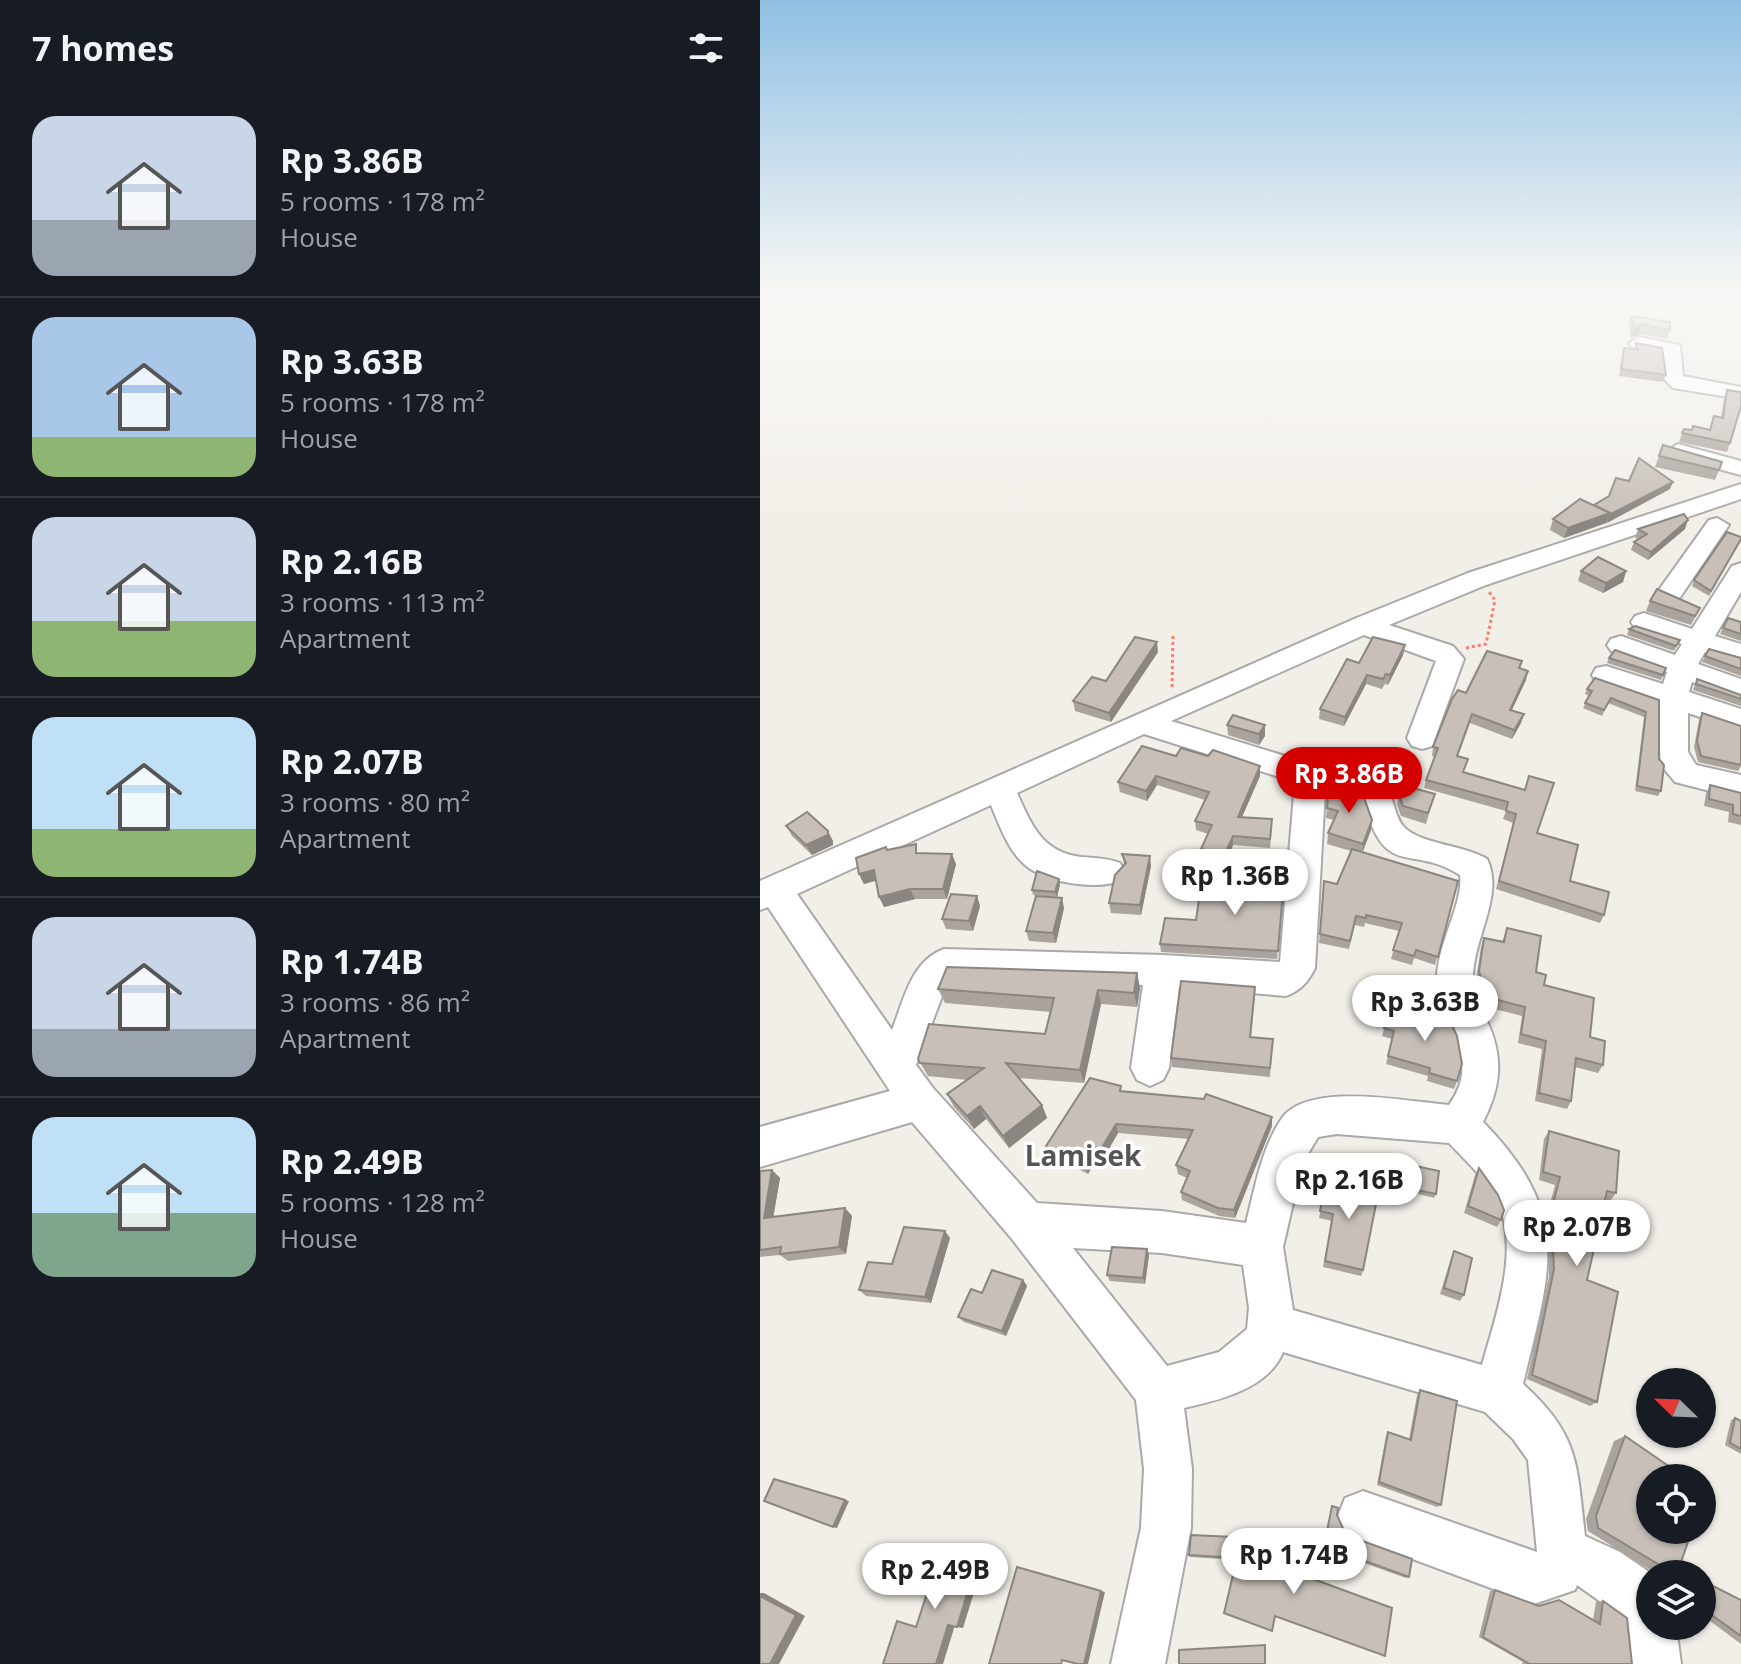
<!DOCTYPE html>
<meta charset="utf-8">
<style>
body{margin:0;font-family:"Open Sans",sans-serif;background:#242831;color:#f1f3f6;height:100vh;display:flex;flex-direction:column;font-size:30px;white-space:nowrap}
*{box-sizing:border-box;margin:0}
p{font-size:26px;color:#9ea1a6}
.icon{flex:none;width:44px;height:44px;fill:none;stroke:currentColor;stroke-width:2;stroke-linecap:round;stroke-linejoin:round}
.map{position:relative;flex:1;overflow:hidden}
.side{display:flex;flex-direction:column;background:#171b24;width:760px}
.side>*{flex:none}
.needle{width:52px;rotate:293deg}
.controls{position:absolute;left:876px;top:1368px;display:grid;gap:16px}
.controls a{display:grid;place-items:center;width:80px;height:80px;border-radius:50%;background:#171b24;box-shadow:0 2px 6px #0004;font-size:40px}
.price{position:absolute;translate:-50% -68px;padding:0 18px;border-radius:28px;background:#fff;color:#222;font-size:26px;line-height:52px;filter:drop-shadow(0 2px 4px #0008)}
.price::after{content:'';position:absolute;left:50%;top:48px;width:24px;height:18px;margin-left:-12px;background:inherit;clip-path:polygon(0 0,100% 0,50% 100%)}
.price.current{background:#d40000;color:#fff}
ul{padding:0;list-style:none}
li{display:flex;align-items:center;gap:24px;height:200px;padding:0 32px}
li+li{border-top:2px solid #363941}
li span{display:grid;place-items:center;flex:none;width:224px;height:160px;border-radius:24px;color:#555}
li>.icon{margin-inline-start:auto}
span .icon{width:96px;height:96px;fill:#fffc;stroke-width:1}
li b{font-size:34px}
h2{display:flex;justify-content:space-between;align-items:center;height:96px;padding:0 32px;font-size:34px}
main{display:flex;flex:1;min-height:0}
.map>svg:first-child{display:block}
</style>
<main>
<section class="side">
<h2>7 homes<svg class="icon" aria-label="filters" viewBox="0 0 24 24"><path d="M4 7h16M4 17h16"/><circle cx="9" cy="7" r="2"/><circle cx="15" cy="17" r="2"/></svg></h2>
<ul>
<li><span style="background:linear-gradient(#c9d6e8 65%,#9aa5b1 0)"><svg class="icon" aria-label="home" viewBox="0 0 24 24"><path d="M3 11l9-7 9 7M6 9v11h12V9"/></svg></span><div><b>Rp 3.86B</b><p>5 rooms · 178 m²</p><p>House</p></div></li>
<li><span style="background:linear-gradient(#a9c7e8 75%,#8fb573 0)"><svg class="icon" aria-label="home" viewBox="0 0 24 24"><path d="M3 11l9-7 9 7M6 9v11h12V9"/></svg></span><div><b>Rp 3.63B</b><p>5 rooms · 178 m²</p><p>House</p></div></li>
<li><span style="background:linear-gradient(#c9d6e8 65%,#8fb573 0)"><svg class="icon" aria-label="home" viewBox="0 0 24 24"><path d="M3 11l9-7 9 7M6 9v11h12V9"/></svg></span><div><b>Rp 2.16B</b><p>3 rooms · 113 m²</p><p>Apartment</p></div></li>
<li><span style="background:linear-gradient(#bfe0f5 70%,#8fb573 0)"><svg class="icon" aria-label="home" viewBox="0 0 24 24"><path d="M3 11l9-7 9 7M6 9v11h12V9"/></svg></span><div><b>Rp 2.07B</b><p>3 rooms · 80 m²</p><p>Apartment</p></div></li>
<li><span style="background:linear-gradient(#c9d6e8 70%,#9aa5b1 0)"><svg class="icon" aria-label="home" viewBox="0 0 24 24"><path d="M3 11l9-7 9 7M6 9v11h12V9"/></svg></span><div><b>Rp 1.74B</b><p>3 rooms · 86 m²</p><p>Apartment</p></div></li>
<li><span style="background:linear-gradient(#bfe0f5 60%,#7fa58c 0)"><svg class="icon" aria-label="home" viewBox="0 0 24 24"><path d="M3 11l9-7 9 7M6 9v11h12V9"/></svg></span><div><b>Rp 2.49B</b><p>5 rooms · 128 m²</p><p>House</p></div></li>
</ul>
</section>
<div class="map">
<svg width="981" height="1664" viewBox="0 0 981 1664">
<rect width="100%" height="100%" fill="#f2efe9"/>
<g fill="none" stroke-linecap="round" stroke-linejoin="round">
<g stroke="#a9a9a9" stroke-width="4">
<g id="minor">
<polygon points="879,337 920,345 923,376 981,387 981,399 913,388 903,378 903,353 872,347 869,343"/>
<polygon points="918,444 981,461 981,475 910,456 907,451"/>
<path d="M981 484V499L726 585 629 625 693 646 704 659 672 746 662 749 652 746 647 738 676 661 604 635 411 721 626 787C634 798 635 818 644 827 660 844 704 845 727 859 745 895 712 940 713 980 713 995 721 1007 727 1021 744 1057 741 1087 723 1122 814 1215 790 1270 763 1384 820 1435 817 1466 825 1536L860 1552 892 1574 890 1626H916L921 1664H867L862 1617 817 1585 815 1590 774 1604 585 1534 578 1516 585 1498 603 1491 777 1552 768 1460 753 1439 725 1412 523 1352C508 1389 459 1400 424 1408L432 1469 431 1528 405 1664H351L381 1528 384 1469 376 1400 252 1239 152 1122 0 1167V1127L130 1091 8 907 0 910V881L594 619 708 573ZM384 734 535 782 520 962 403 955 184 949C151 961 144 1000 132 1030L37 894 231 805C239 824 248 850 264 864 285 883 334 890 360 881L365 872 360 863C347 858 335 858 321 857 282 852 272 826 257 793ZM565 791 604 803C626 881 650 843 700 875 704 904 675 947 677 983 679 1029 724 1056 689 1105 649 1102 549 1081 522 1118 501 1149 495 1188 486 1223L402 1211 277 1203 173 1088 156 1065 186 986 192 979 383 985 371 1068 377 1080 390 1086 403 1080 409 1068 419 987 526 996C541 990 548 982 555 968ZM577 1134 689 1143C706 1161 726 1179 737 1201 761 1248 735 1318 722 1365L533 1310 523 1247 542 1164 558 1137ZM313 1248 402 1253 483 1265 489 1308 487 1329 459 1352 407 1366Z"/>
<polygon points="957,518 969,525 919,599 901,599 897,593 901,587 949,520"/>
<polygon points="981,563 981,592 955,636 981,644 981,663 945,652 938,664 981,679 981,700 932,682 929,692 981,709 981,730 928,713 928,752 936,765 981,775 981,799 915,782 900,764 900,703 836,682 832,675 836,668 846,666 903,684 907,672 851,651 847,645 851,639 861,636 915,655 922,644 875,628 871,622 875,616 884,613 932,629 972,566"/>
</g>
</g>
<g stroke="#fa8072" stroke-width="3" stroke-dasharray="3 3" stroke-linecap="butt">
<polyline points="706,648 726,644 735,600 729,592"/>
<polyline points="412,687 413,633"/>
</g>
<use href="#minor" fill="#fff" fill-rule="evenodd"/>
</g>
<g fill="#aba49e">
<polygon points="871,316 910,330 907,339 880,334 871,338 869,326"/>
<polygon points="876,343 906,375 903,382 859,376 864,348 874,350"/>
<polygon points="967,390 970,443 967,452 919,442 924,429 932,430 949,430 961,418 964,399"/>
<polygon points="903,445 959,470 955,480 895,467"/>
<polygon points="910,489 846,523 804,538 790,530 793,519 834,505"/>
<polygon points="878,529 925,529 888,560 871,550 874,542 878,539 875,538"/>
<polygon points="981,537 949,596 932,586 934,580"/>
<polygon points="821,571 866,571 863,582 843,593 818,581"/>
<polygon points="890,601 940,608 931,625 886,611"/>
<polygon points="981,622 981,641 960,634 963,628"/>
<polygon points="869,629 917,646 914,651 867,635"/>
<polygon points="645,645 643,655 628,685 625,684 622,689 606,684 584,726 559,719 560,709 599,663"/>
<polygon points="949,649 981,657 981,676 942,662"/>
<polygon points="398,652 351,722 315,711 313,701"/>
<polygon points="849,658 906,668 901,680 847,663"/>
<polygon points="762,661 760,669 766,680 752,710 761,723 752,739 710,723 698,756 704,773 765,790 777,833 810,881 844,915 840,923 736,889 753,823 743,819 746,811 664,788 666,780 675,757 672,756 673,747 706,693"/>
<polygon points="937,679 981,695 981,706 933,690"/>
<polygon points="827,689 899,700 901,791 898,796 875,791 884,717 848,703 842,716 823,708 829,696 825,694"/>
<polygon points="942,713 981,726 981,766 978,771 938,762 934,747 939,720"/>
<polygon points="467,725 505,725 505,736 499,745 468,735"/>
<polygon points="416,756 448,756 500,766 500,776 482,817 512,828 510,848 473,845 465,865 442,858 441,849 448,834 436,830 435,821 445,800 397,785 387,801 360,792 358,782"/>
<polygon points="569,785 611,830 602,852 698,881 675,965 654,958 652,965 631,959 639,931 605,923 604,927 595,925 589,949 559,943 564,881 577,884 591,851 567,844 568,833 574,820 566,818"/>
<polygon points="950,785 981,793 981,825 968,822 969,812 944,806 946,793"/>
<polygon points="675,794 666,824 641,816 637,805 639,795"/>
<polygon points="26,826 73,841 73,845 52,855 32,836"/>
<polygon points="128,850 160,853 196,864 187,899 155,899 124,907 116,880 104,884 99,874"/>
<polygon points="362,854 391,866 381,915 351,913 349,903 364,865"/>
<polygon points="526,856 517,959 401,952 400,944 436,920 500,897"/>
<polygon points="299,879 300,884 297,897 273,895 272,890"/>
<polygon points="217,896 220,906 213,931 186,929 182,919"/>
<polygon points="304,908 296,943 269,941 266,931"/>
<polygon points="747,928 784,985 830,1037 843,1065 838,1073 815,1067 811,1101 807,1109 775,1101 782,1049 758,1043 762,1016 723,1006 716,980 721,947 724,938 742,942"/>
<polygon points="377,973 380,988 377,1007 341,1004 324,1083 258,1078 282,1105 287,1118 249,1148 226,1119 214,1129 194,1107 187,1094 207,1080 168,1076 158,1059 285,1034 291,1012 185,1003 178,989"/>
<polygon points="495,996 491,1037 513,1039 510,1077 412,1067 411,1058"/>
<polygon points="630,1007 674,1021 697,1081 694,1089 667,1081 668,1076 626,1064 632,1039 622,1036"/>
<polygon points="363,1091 512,1126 475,1218 459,1216 422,1200 421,1192 427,1178 418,1174 416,1165 429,1139 358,1133 343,1159 338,1157 328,1174 290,1155 286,1146"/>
<polygon points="789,1131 856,1193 850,1201 845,1199 827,1280 837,1402 830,1406 767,1379 789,1276 786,1219 795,1185 779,1180 784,1139"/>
<polygon points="646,1164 676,1194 674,1198 642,1190"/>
<polygon points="719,1168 741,1220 737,1227 704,1213 715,1175"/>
<polygon points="12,1170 20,1178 13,1217 85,1208 92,1216 86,1254 28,1261 20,1255 0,1257 0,1171"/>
<polygon points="567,1176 603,1270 601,1276 563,1267 572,1221 559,1218"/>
<polygon points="190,1238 171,1303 106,1296 99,1290 132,1264"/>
<polygon points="387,1249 389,1255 385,1284 350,1281 347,1275"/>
<polygon points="694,1251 704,1295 700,1301 680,1294 691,1258"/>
<polygon points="263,1280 267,1286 246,1336 204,1322 198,1317 222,1293"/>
<polygon points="660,1390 681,1505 677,1507 617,1485 626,1436 628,1432 649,1439 657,1395"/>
<polygon points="975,1418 981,1421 981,1454 965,1445 971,1420"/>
<polygon points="865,1436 917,1574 894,1574 894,1572 828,1531 826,1519 854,1441"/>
<polygon points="572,1506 586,1535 649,1577 646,1578 562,1548"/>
<polygon points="431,1535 526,1569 625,1656 515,1616 477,1560 430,1557 429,1555"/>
<polygon points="949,1584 981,1600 981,1644 942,1615 942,1585"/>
<polygon points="735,1590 777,1606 799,1600 833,1620 836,1602 843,1601 872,1664 762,1664 763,1662 719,1637 730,1591"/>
</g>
<g fill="#8b8681">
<polygon points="882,324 880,334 871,338 874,328"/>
<polygon points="913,482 910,489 847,523 849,515"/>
<polygon points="850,513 846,523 804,538 808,528"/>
<polygon points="928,520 925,529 888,560 891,552"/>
<polygon points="866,571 863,582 843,593 846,583"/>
<polygon points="397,642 398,652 351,722 349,713"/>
<polygon points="645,645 643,655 628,685 630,675"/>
<polygon points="768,671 766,680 748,718 750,710"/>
<polygon points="607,675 606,684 584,726 585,717"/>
<polygon points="764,714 761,723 752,739 754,730"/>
<polygon points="505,725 505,736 499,745 499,734"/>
<polygon points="500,766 500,776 478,826 478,817"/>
<polygon points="396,776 397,785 387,801 386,791"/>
<polygon points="612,820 611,830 602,854 603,844"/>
<polygon points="68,831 73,841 73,845 52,855 46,845"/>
<polygon points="473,836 473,845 465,865 464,856"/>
<polygon points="192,854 196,864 187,899 183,889"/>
<polygon points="390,856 391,866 381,915 380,905"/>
<polygon points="114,870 119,880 104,884 99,874"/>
<polygon points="299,879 300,884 297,897 295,892"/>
<polygon points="150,889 155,899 124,907 119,897"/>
<polygon points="217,896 220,906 213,931 209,921"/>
<polygon points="302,898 304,908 296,943 293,933"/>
<polygon points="377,973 380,988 377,1007 374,993"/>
<polygon points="338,990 341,1004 324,1083 320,1070"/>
<polygon points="282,1105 287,1118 249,1148 243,1136"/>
<polygon points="220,1106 226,1119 214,1129 207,1116"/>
<polygon points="512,1117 512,1126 475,1218 474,1210"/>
<polygon points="356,1124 358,1133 343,1159 340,1151"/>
<polygon points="336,1148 338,1157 328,1174 325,1166"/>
<polygon points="12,1170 20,1178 12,1225 4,1218"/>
<polygon points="85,1208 92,1216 86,1254 79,1247"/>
<polygon points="185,1231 190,1238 171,1303 165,1297"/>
<polygon points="387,1249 389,1255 385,1284 383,1278"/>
<polygon points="263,1280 267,1286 246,1336 242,1331"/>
<polygon points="85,1500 89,1501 77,1528 73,1527"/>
<polygon points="219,1555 225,1557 203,1628 197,1627"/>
<polygon points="341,1591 345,1592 328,1664 324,1664"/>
<polygon points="0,1593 4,1593 45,1616 19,1664 10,1664"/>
<polygon points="188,1625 195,1625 183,1664 176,1664"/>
</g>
<g fill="#c7bfb8" stroke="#8b8681" stroke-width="2">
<polygon points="871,316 910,322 910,330 882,324 874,328"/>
<polygon points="876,343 902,348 906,375 861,369 864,348 878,350"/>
<polygon points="967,390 981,392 981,406 970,443 922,433 924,429 932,430 933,426 950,430 954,416 963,418"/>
<polygon points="903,445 962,462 959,470 899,456"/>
<polygon points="879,458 913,482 849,515 850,513 834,505 849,496 856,478 869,481"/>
<polygon points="820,499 850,513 808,528 793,519"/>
<polygon points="924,514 928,520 891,552 874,542 887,534 878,529"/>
<polygon points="967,532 981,537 981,539 951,591 934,580"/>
<polygon points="838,557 866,571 846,583 821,571"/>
<polygon points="897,589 940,608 935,616 890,601"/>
<polygon points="968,618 981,622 981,634 963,628"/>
<polygon points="875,626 920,640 916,646 869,629"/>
<polygon points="375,637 397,642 349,713 313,701 332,677 346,681"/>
<polygon points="613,637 645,645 630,675 626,674 623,679 607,675 585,717 560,709 587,659 599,663"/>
<polygon points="949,649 981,658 981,669 945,656"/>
<polygon points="855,650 906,668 903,675 849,658"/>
<polygon points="727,651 762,661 759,668 768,671 750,710 764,714 754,730 712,714 697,756 708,759 703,772 765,790 769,776 794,783 777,833 818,845 810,881 849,892 844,915 739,881 756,814 746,811 748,802 666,780 678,748 673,747 692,699 698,690 706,693"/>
<polygon points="835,678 899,700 899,759 904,765 901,791 877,786 886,712 851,698 844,710 825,703 832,691 827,689"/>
<polygon points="937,679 981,695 981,699 936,684"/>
<polygon points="942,713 981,726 981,765 941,756 937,741"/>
<polygon points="473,715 505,725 499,734 467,725"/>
<polygon points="382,746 416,756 421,748 448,756 453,750 500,766 478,817 512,819 510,839 473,836 464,856 441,849 452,825 435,821 449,792 396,776 386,791 358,782"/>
<polygon points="569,785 603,795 612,820 603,844 568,833 578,811 567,808"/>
<polygon points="642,785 675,794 668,813 643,806 639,795"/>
<polygon points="950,785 981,793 981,816 973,814 973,805 949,799"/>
<polygon points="47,812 68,831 68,835 46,845 26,826"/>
<polygon points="156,844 156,853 192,854 183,889 150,889 119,897 114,870 99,874 96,858 126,847 127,850"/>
<polygon points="592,849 698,881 678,957 656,950 654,956 633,950 642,923 606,915 606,918 596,916 590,941 560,934 564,881 577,884"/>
<polygon points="362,854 390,856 380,905 349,903 355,875 366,863"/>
<polygon points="507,855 526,856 518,951 400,944 405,918 436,920 440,893 500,897"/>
<polygon points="277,871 299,879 295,892 272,890"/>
<polygon points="191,894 217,896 209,921 182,919"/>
<polygon points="276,896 302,898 293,933 266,931"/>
<polygon points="747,928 781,936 776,972 786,975 784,985 834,998 830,1037 845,1041 843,1065 816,1058 811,1101 779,1093 786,1041 761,1034 765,1007 726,997 719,971 724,938 744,942"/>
<polygon points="187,967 377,973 374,993 338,990 320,1070 246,1063 282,1105 243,1136 220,1106 207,1116 187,1094 224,1068 160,1063 158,1059 169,1024 285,1034 294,998 178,989"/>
<polygon points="421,981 495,987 490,1037 513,1039 510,1068 411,1058"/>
<polygon points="630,1007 674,1021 675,1017 690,1021 697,1036 702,1064 697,1081 669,1073 670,1068 628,1056 634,1031 624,1028"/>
<polygon points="330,1078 361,1086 360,1091 444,1099 446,1094 512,1117 474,1210 458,1208 421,1192 430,1171 416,1165 433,1130 356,1124 340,1151 336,1148 325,1166 286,1146"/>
<polygon points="789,1131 859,1151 856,1193 847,1191 827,1280 858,1292 837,1402 772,1375 794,1269 791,1212 800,1177 783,1172"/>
<polygon points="646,1164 679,1171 676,1194 643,1187"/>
<polygon points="719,1168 738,1195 744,1210 741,1220 708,1206"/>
<polygon points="12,1170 4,1218 85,1208 79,1247 20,1254 21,1247 0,1250 0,1171"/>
<polygon points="567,1176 619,1189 603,1270 565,1261 573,1214 560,1211"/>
<polygon points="144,1227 185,1231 165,1297 99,1290 108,1262 132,1264"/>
<polygon points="352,1247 387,1249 383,1278 347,1275"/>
<polygon points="694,1251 712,1258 704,1295 684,1288"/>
<polygon points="232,1270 263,1280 242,1331 198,1317 211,1289 222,1293"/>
<polygon points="660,1390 697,1401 681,1505 619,1482 628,1432 651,1440"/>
<polygon points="975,1418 981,1421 981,1449 970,1443"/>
<polygon points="865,1436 926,1478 890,1478 890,1530 932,1530 917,1574 907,1574 906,1569 838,1528 836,1516"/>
<polygon points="14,1479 85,1500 73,1527 4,1501"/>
<polygon points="572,1506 578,1508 577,1515 586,1535 652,1559 649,1577 564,1546"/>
<polygon points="431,1535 475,1537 529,1556 526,1569 632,1608 625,1656 515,1616 512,1631 464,1613 477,1558 429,1555"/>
<polygon points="183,1545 219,1555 197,1627 188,1625 176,1664 123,1664 137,1621 156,1627"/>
<polygon points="257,1567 341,1591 324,1664 318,1664 302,1660 301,1664 229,1664"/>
<polygon points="949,1584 981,1600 981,1636 946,1611"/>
<polygon points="735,1590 779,1606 799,1600 840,1624 843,1601 867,1618 872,1664 768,1664 768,1663 723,1637"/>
<polygon points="0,1596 36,1615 10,1664 0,1664"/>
<polygon points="505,1645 505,1664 419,1664 419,1650"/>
</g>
<linearGradient id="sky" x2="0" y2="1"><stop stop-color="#8fc0e4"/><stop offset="0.56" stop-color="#f9f8f5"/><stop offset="1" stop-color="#f9f8f5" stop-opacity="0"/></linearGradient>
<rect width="981" height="524" fill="url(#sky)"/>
<g text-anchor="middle" stroke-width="7" stroke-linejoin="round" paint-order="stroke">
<g font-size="28" font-weight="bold" fill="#555" stroke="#fff">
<text x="323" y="1166">Lamisek</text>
</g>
</g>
</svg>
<div class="controls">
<a><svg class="needle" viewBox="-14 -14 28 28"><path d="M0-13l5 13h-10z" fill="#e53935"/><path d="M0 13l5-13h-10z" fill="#9ea1a6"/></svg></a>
<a><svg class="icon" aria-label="locate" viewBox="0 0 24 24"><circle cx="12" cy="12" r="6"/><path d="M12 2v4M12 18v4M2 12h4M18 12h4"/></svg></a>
<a><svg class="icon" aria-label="layers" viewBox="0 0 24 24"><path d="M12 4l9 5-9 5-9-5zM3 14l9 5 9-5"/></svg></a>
</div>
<b class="price current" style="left:589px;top:815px">Rp 3.86B</b>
<b class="price" style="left:475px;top:917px">Rp 1.36B</b>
<b class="price" style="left:665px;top:1043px">Rp 3.63B</b>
<b class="price" style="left:589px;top:1221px">Rp 2.16B</b>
<b class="price" style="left:817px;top:1268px">Rp 2.07B</b>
<b class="price" style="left:534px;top:1596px">Rp 1.74B</b>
<b class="price" style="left:175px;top:1611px">Rp 2.49B</b>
</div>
</main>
